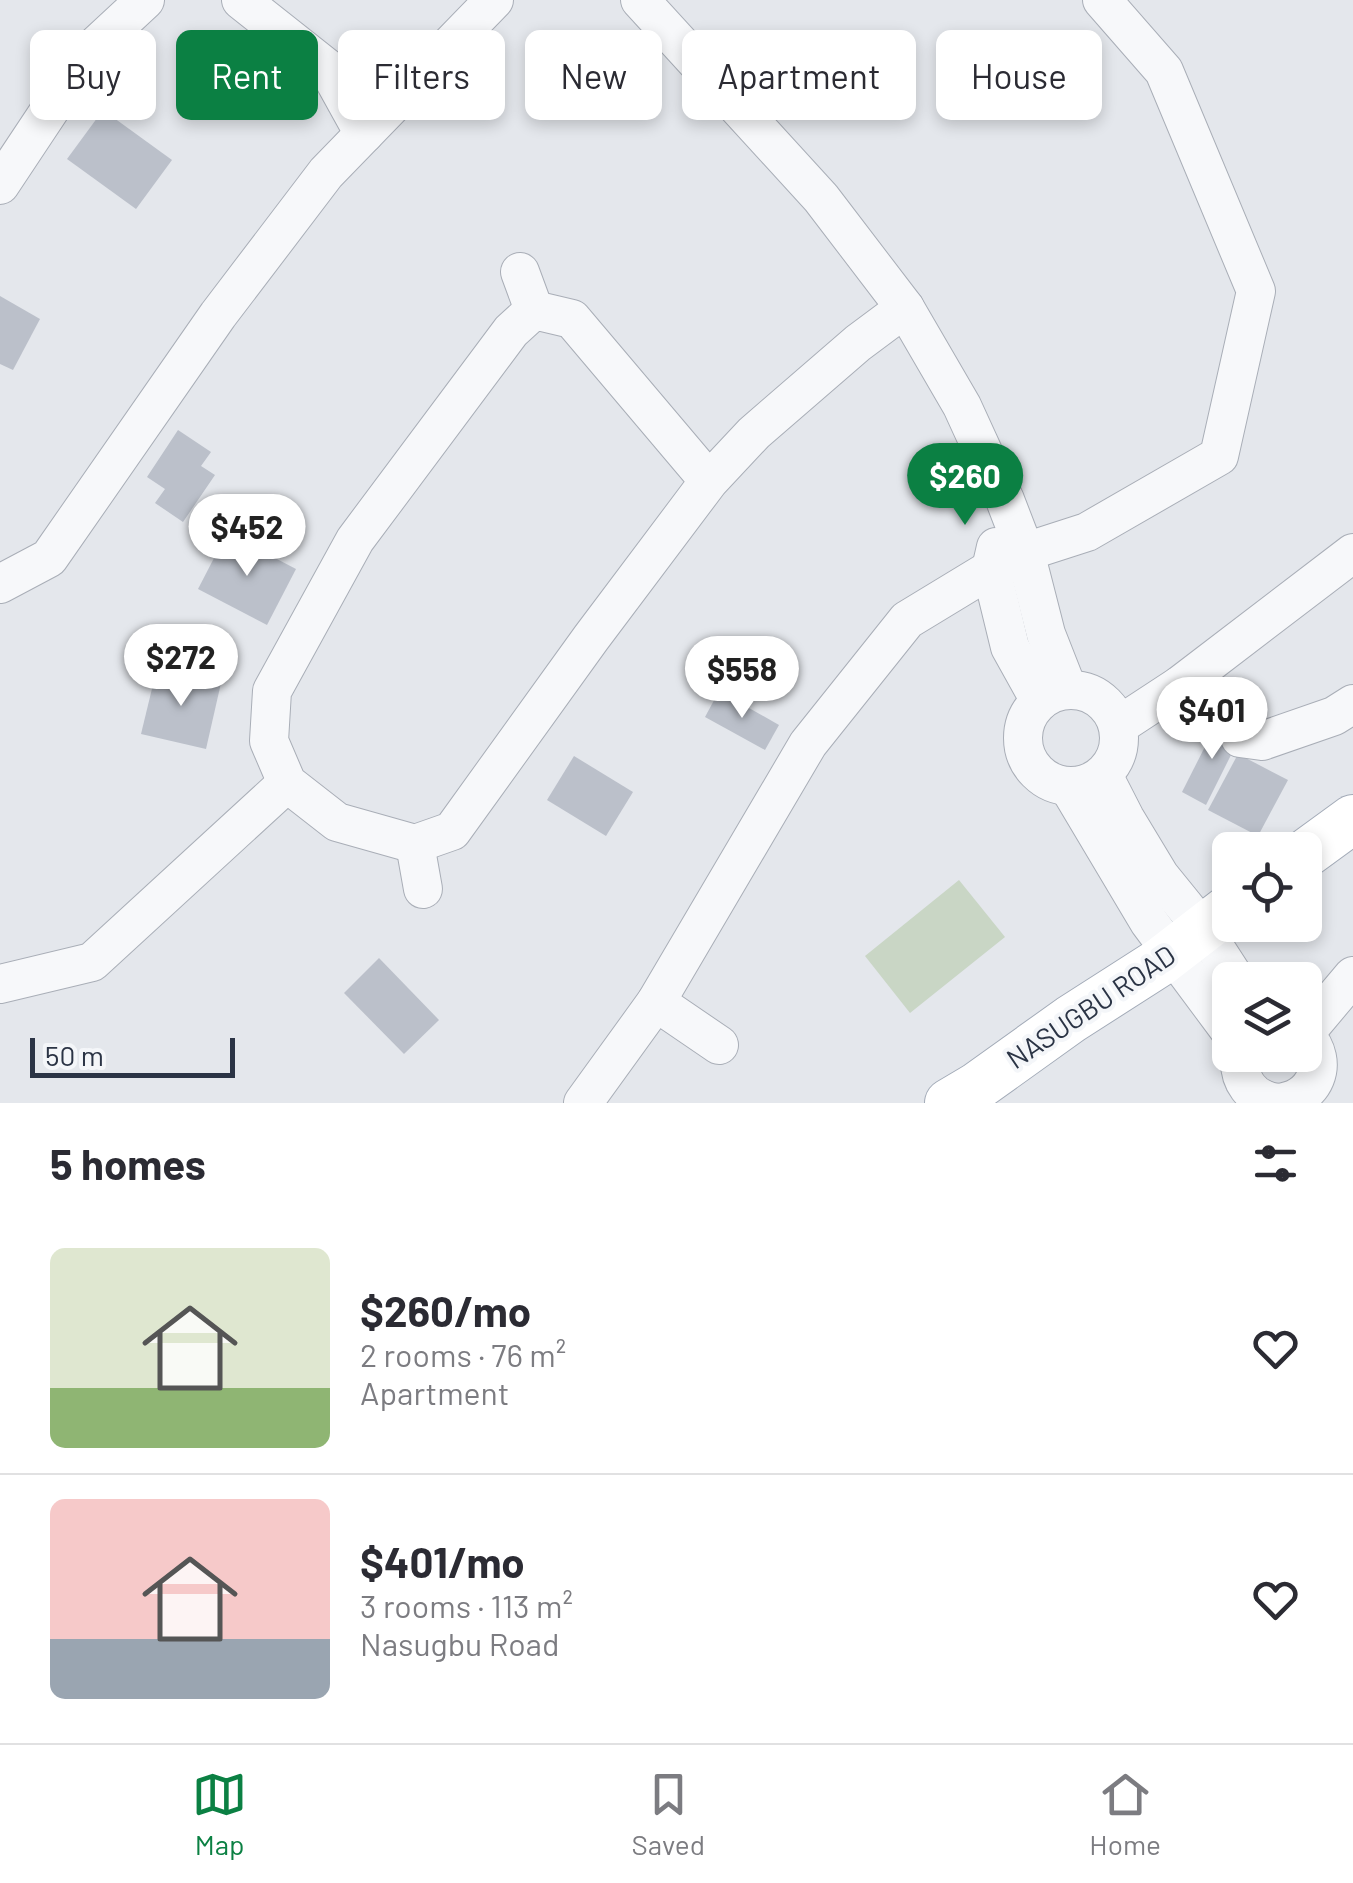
<!DOCTYPE html>
<meta charset="utf-8">
<style>
body{margin:0;font-family:Barlow,sans-serif;background:#f7f7f7;color:#2b2b33;height:100vh;display:flex;flex-direction:column;font-size:38px;white-space:nowrap}
*{box-sizing:border-box;margin:0}
p{font-size:32px;color:#7c7c81}
.icon{flex:none;width:55px;height:55px;fill:none;stroke:currentColor;stroke-width:2;stroke-linecap:round;stroke-linejoin:round}
.map{position:relative;height:1103px;overflow:hidden}
.panel{display:flex;flex-direction:column;background:#fff;flex:1}
.panel>*{flex:none}
.banner{position:absolute;left:30px;top:30px;width:1295px;height:90px;display:flex;gap:20px}
.fabs{position:absolute;left:1212px;top:832px;display:grid;gap:20px}
.fabs a{display:grid;place-items:center;width:110px;height:110px;border-radius:15px;background:#fff;box-shadow:0 5px 15px #0003;font-size:50px}
.scale{position:absolute;left:30px;bottom:25px;width:205px;box-sizing:border-box;padding-left:10px;border:5px solid #2b3445;border-top:0;font-size:28px;line-height:35px;white-space:nowrap;color:#2b3445;-webkit-text-stroke:8px #f4f6f9;paint-order:stroke}
.price{position:absolute;translate:-50% -85px;padding:0 22px;border-radius:35px;background:#fff;color:#222;font-size:32px;line-height:65px;filter:drop-shadow(0 2px 5px #0008)}
.price::after{content:'';position:absolute;left:50%;top:60px;width:30px;height:22px;margin-left:-15px;background:inherit;clip-path:polygon(0 0,100% 0,50% 100%)}
.price.current{background:#0b8043;color:#fff}
ul{padding:0;list-style:none}
li{display:flex;align-items:center;gap:30px;height:250px;padding:0 50px}
li+li{border-top:2px solid #e1e1e2}
li span{display:grid;place-items:center;flex:none;width:280px;height:200px;border-radius:15px;color:#555}
li>.icon{margin-inline-start:auto}
span .icon{width:120px;height:120px;fill:#fffc;stroke-width:1}
li b{font-size:42px}
h2{display:flex;justify-content:space-between;align-items:center;height:120px;padding:0 50px;font-size:42px}
.chip{padding:0 35px;border-radius:15px;background:#fff;box-shadow:0 5px 15px #0003;font-size:35px;line-height:90px}
.chip.current{background:#0b8043;color:#fff}
.menu{display:flex;justify-content:space-around;align-items:center;height:140px;border-top:2px solid #e1e1e2;background:#fff;font-size:28px;color:#7c7c81}
.menu a{display:grid;justify-items:center;gap:5px}
.menu .current{color:#0b8043}
.map>svg:first-child{display:block}
</style>
<div class="map">
<svg width="1353" height="1103" viewBox="0 0 1353 1103">
<rect width="100%" height="100%" fill="#e4e7ec"/>
<polygon fill="#c9d6c5" points="959,880 1005,937 910,1013 865,956"/>
<g fill="#bbc0ca">
<polygon points="103,110 172,160 136,209 67,159"/>
<polygon points="0,296 40,319 13,370 0,364"/>
<polygon points="178,430 211,452 201,466 215,475 183,522 155,503 165,489 147,477"/>
<polygon points="227,533 296,569 267,625 198,589"/>
<polygon points="157,668 221,683 206,749 141,734"/>
<polygon points="719,691 779,725 765,750 705,717"/>
<polygon points="1219,719 1243,731 1206,805 1182,792"/>
<polygon points="1238,754 1288,780 1258,836 1208,810"/>
<polygon points="574,756 633,792 606,836 547,800"/>
<polygon points="379,958 439,1020 404,1054 344,993"/>
</g>
<g fill="none" stroke-linecap="round" stroke-linejoin="round">
<g stroke="#a9aeb7" stroke-width="40">
<g id="minor">
<polyline points="241,0 328,69 364,134"/>
<polyline points="640,0 821,198 905,308 962,406 1005,500 1025,552 1046,634 1068,690"/>
<polyline points="0,185 87,54 145,0"/>
<polyline points="520,272 534,310"/>
<polyline points="709,481 572,319 534,310 511,331 355,540 272,691 269,741 287,783 337,822 415,844 452,831 591,638 709,481 754,433 858,343 905,308"/>
<polyline points="996,547 991,569 1010,647 1040,701"/>
<polyline points="0,584 49,558 218,315 326,173 494,0"/>
<polyline points="1179,686 1215,726"/>
<circle cx="1071" cy="738" r="48"/>
<polyline points="1118,726 1179,686 1353,553"/>
<polyline points="1240,738 1262,741 1334,716 1353,704"/>
<polyline points="1103,775 1125,818 1160,876 1203,929 1236,980"/>
<polyline points="1068,786 1149,922 1230,1031"/>
<polyline points="415,844 423,889"/>
<polyline points="0,984 92,962 287,783"/>
<polyline points="656,1002 719,1045"/>
<polyline points="1305,1033 1353,976"/>
<path d="M1240 1055C1238 1081 1251 1099 1277 1103"/>
<polyline points="583,1103 656,1002 808,744 907,620 991,569 1025,552 1087,532 1219,456 1256,291 1164,71 1102,0"/>
<path d="M1278 1103C1315 1099 1331 1063 1305 1035"/>
</g>
</g>
<g stroke="#a3abb8" stroke-width="50">
<g id="major">
<polyline points="1305,854 1353,819"/>
<polyline points="949,1103 976,1087 1071,1019 1160,962 1230,908"/>
</g>
</g>
<use href="#minor" stroke="#f7f8fa" stroke-width="38"/>
<use href="#major" stroke="#fff" stroke-width="48"/>
</g>
<g text-anchor="middle" stroke-width="8" stroke-linejoin="round" paint-order="stroke">
<g font-size="28" fill="#2b3445" stroke="#f4f6f9">
<text transform="translate(1091 1007) rotate(-34)" y="10">NASUGBU ROAD</text>
</g>
</g>
</svg>
<div class="fabs">
<a><svg class="icon" aria-label="locate" viewBox="0 0 24 24"><circle cx="12" cy="12" r="6"/><path d="M12 2v4M12 18v4M2 12h4M18 12h4"/></svg></a>
<a><svg class="icon" aria-label="layers" viewBox="0 0 24 24"><path d="M12 4l9 5-9 5-9-5zM3 14l9 5 9-5"/></svg></a>
</div>
<div class="scale">50 m</div>
<b class="price current" style="left:965px;top:528px">$260</b>
<b class="price" style="left:247px;top:579px">$452</b>
<b class="price" style="left:181px;top:709px">$272</b>
<b class="price" style="left:742px;top:721px">$558</b>
<b class="price" style="left:1212px;top:762px">$401</b>
<div class="banner">
<a class="chip">Buy</a>
<a class="chip current">Rent</a>
<a class="chip">Filters</a>
<a class="chip">New</a>
<a class="chip">Apartment</a>
<a class="chip">House</a>
</div>
</div>
<section class="panel">
<h2>5 homes<svg class="icon" aria-label="filters" viewBox="0 0 24 24"><path d="M4 7h16M4 17h16"/><circle cx="9" cy="7" r="2"/><circle cx="15" cy="17" r="2"/></svg></h2>
<ul>
<li><span style="background:linear-gradient(#dfe7d0 70%,#8fb573 0)"><svg class="icon" aria-label="home" viewBox="0 0 24 24"><path d="M3 11l9-7 9 7M6 9v11h12V9"/></svg></span><div><b>$260/mo</b><p>2 rooms · 76 m²</p><p>Apartment</p></div><svg class="icon" aria-label="heart" viewBox="0 0 24 24"><path d="M12 20l-8-8c-3-5 5-10 8-4 3-6 11-1 8 4z"/></svg></li>
<li><span style="background:linear-gradient(#f6c9c9 70%,#9aa5b1 0)"><svg class="icon" aria-label="home" viewBox="0 0 24 24"><path d="M3 11l9-7 9 7M6 9v11h12V9"/></svg></span><div><b>$401/mo</b><p>3 rooms · 113 m²</p><p>Nasugbu Road</p></div><svg class="icon" aria-label="heart" viewBox="0 0 24 24"><path d="M12 20l-8-8c-3-5 5-10 8-4 3-6 11-1 8 4z"/></svg></li>
</ul>
</section>
<nav class="menu">
<a class="current"><svg class="icon" aria-label="map" viewBox="0 0 24 24"><path d="M3 6l6-2 6 2 6-2v14l-6 2-6-2-6 2zM9 4v14M15 6v14"/></svg>Map</a>
<a><svg class="icon" aria-label="saved" viewBox="0 0 24 24"><path d="M7 4h10v16l-5-4-5 4z"/></svg>Saved</a>
<a><svg class="icon" aria-label="home" viewBox="0 0 24 24"><path d="M3 11l9-7 9 7M6 9v11h12V9"/></svg>Home</a>
</nav>
